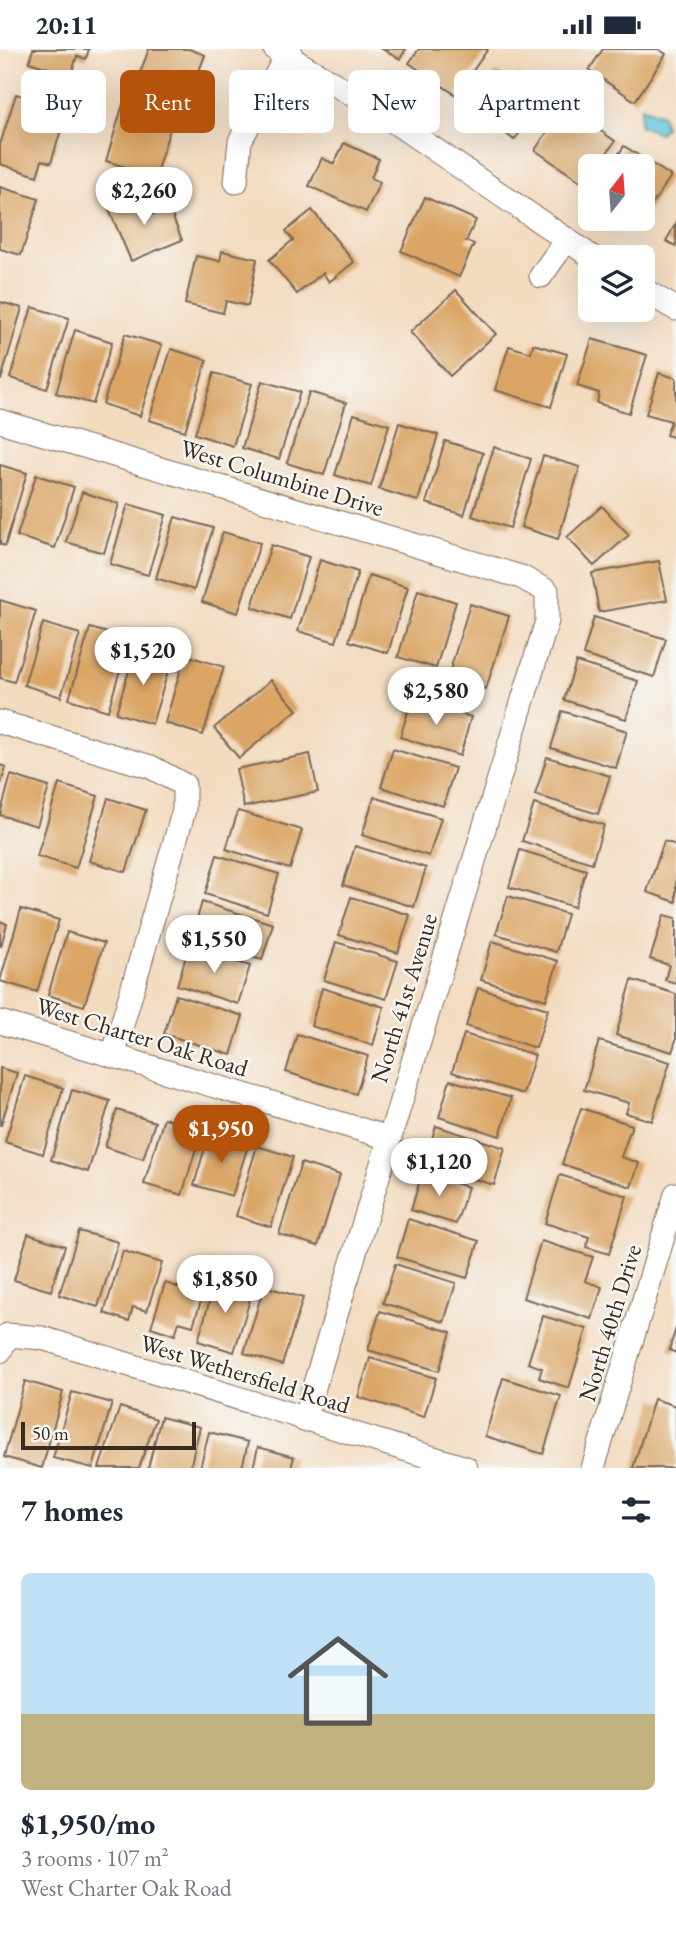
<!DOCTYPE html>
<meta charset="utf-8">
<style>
body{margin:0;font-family:"EB Garamond",serif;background:#f2f2f3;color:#1f2937;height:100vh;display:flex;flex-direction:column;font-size:26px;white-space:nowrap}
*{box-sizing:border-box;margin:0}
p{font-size:23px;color:#747a83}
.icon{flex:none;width:38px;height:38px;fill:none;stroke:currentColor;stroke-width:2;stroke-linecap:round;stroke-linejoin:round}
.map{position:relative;height:1419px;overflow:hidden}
.side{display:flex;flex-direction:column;background:#fff;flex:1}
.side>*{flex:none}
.guide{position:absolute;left:21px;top:21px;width:635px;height:63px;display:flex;gap:14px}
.needle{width:46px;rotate:17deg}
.tools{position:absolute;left:578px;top:105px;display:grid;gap:14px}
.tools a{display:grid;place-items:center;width:77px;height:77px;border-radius:10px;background:#fff;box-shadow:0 7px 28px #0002;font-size:35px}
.scale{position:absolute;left:21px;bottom:18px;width:175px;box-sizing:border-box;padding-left:7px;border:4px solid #3b2a1e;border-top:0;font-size:19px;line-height:24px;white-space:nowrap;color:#3b2a1e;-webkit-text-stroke:5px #f6f6f2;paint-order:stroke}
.price{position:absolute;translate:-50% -60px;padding:0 16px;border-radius:24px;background:#fff;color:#222;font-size:23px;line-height:46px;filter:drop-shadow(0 2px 4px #0008)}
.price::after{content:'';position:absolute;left:50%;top:42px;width:21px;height:16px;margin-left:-10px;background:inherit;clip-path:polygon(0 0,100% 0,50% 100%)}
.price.on{background:#b45309;color:#fff}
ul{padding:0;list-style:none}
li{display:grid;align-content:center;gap:14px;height:371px;padding:0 21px}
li+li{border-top:2px solid #e0e1e3}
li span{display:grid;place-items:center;height:217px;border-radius:10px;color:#555}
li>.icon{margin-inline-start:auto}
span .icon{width:126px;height:126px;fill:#fffc;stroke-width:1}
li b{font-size:30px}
h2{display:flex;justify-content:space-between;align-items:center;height:84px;padding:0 21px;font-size:30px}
.tag{padding:0 24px;border-radius:10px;background:#fff;box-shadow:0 7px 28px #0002;font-size:24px;line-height:63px}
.tag.on{background:#b45309;color:#fff}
.status{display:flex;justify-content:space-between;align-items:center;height:49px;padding:0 35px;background:#fff;direction:ltr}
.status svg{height:19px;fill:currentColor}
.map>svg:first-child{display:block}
</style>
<div class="status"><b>20:11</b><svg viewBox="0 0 49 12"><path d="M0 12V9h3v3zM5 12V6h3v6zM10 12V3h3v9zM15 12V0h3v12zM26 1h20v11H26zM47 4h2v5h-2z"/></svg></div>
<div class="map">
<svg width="676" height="1419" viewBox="0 0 676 1419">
<rect width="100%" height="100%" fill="#f6f6f2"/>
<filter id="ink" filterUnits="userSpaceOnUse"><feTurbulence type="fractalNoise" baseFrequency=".0143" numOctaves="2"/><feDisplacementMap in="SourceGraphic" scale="14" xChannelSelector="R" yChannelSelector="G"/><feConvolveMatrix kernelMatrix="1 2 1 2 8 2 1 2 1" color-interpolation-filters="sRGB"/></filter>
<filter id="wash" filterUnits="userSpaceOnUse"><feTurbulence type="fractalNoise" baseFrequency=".00686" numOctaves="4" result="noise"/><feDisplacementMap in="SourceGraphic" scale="28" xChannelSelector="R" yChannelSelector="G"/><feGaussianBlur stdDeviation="1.57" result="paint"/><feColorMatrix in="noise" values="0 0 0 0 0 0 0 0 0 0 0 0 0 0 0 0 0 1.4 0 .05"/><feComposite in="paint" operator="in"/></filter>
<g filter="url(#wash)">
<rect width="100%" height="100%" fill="#f3dbc0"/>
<polygon fill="#5bc2d8" stroke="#4b767b" stroke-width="2" points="641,58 662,66 665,78 660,84 640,77"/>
<g id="blocks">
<g fill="#daa565">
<polygon points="33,0 89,0 86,10 77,7 71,26 29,13"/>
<polygon points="149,0 189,0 205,6 184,62 133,43"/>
<polygon points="382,0 406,0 400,10"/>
<polygon points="419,0 488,0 456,46 409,14"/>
<polygon points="603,0 658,0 666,5 635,52 589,21"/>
<polygon points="497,23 510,34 517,26 531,37 526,44 541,57 514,91 470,56"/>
<polygon points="16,45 67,61 51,114 42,111 37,127 0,115 0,96"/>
<polygon points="123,55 173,71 155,127 106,112"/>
<polygon points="565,57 615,92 598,117 590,117 590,130 585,136 535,101"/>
<polygon points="344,94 379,110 371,129 380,133 366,163 309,137 322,109 334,115"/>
<polygon points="624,97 671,127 640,174 633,170 642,170 642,117 611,117"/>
<polygon points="0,138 39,150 21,206 0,200"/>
<polygon points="144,144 153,165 169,159 182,191 131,212 108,158"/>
<polygon points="425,148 476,171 466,192 474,195 459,228 401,202"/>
<polygon points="312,161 354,213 329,233 323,224 297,245 269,211 293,191 286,182"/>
<polygon points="676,174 676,197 666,192"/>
<polygon points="222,202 257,210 248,257 226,252 223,264 185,255 196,207 220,212"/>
<polygon points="456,241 496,285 450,327 410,283"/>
<polygon points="0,253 22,259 1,331 0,331"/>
<polygon points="32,258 69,269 47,340 10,329"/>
<polygon points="75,281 112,293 93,355 56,344"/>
<polygon points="125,285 162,296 140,367 103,355"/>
<polygon points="592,290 647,306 629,364 597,354 599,344 577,337"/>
<polygon points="533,295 567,305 551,358 495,341 509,297 531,304"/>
<polygon points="171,300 207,311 185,382 149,371"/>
<polygon points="214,324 252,335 233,397 195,385"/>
<polygon points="659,324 676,329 676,389 666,386 671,372 646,365"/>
<polygon points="262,332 300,343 279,410 242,399"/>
<polygon points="309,343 346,354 324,426 287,414"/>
<polygon points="354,365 389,376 371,437 335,426"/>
<polygon points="399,374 438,386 418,452 379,440"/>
<polygon points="445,392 483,404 464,466 426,454"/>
<polygon points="494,398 531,410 510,479 472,467"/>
<polygon points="543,407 580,418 558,490 521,478"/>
<polygon points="0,416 27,424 5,497 0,495"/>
<polygon points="36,426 74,438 55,499 17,487"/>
<polygon points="82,443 119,455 104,504 66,493"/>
<polygon points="128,455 166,466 148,526 110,515"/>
<polygon points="602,457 629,486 594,517 567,488"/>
<polygon points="175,468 213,479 194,541 156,529"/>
<polygon points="223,483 260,494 238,564 202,553"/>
<polygon points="271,496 309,508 290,570 252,558"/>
<polygon points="320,511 358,523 336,593 298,582"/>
<polygon points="659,512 667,551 599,563 592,524"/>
<polygon points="369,526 408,538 388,604 349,592"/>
<polygon points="418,541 456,553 436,619 398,608"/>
<polygon points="0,551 36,562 14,633 0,629"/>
<polygon points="470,555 509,567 486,640 448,628"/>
<polygon points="594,568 666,590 654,628 583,606"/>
<polygon points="43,574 80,585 61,648 24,636"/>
<polygon points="90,579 129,590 108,662 69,650"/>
<polygon points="135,602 171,613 152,675 116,664"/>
<polygon points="185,606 224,618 203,686 165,674"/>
<polygon points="576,613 638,632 626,670 564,651"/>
<polygon points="271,631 297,661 239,709 214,679"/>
<polygon points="412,650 471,668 460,707 400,688"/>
<polygon points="562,662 627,682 616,719 551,699"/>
<polygon points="393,700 455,719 443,757 381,738"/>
<polygon points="310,705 318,743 244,758 236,720"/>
<polygon points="547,708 610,727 598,765 535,746"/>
<polygon points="0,716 6,718 1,735 0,735"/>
<polygon points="11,726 49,738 37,777 0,766"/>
<polygon points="59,735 98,747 76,819 37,807"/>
<polygon points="374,748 441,769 429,807 362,786"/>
<polygon points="108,749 146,761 126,823 89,812"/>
<polygon points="534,755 604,776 592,814 522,792"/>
<polygon points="238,762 302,781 290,820 226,800"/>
<polygon points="664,792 676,796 676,853 647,843"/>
<polygon points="355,797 426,819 414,858 343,836"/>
<polygon points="520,801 586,821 574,858 509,838"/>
<polygon points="217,806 279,825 267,864 205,845"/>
<polygon points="508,847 567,865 556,903 496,885"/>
<polygon points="351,848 410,866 398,904 339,886"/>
<polygon points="202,853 273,875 262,911 191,890"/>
<polygon points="21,860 59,871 37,943 0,932"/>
<polygon points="664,866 676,869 676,934 665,931 669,916 650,910"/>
<polygon points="0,872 7,875 1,897 0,897"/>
<polygon points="67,883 104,894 84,957 48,946"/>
<polygon points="492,892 558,912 546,951 481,931"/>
<polygon points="336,893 398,912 386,950 324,931"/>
<polygon points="189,898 250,917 238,955 177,936"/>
<polygon points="632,931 676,945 676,991 672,1003 616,986"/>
<polygon points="322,939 384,958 373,996 311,977"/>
<polygon points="478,939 548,960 536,999 466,977"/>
<polygon points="176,946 243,967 231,1006 164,985"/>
<polygon points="297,985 368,1007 356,1045 286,1023"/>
<polygon points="464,985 535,1006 523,1045 452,1023"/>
<polygon points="599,992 670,1013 652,1072 626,1064 629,1054 584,1041"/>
<polygon points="0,1019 17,1024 1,1076 0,1076"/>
<polygon points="25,1027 63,1039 43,1105 5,1093"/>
<polygon points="450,1031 511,1049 500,1087 439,1068"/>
<polygon points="72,1041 110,1052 88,1123 51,1111"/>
<polygon points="581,1059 632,1076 621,1108 639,1114 631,1138 562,1115"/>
<polygon points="117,1061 155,1073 143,1110 105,1098"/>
<polygon points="164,1069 202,1080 182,1146 144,1135"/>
<polygon points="436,1077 505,1099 494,1136 424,1115"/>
<polygon points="209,1085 248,1097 232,1147 194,1136"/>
<polygon points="257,1097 293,1108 271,1178 236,1167"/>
<polygon points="301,1114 340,1126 318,1197 279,1185"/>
<polygon points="422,1124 468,1138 456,1175 411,1161"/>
<polygon points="560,1126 627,1147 609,1205 586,1198 589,1188 545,1174"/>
<polygon points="408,1170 479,1192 467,1229 397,1208"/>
<polygon points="79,1182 118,1193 98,1258 59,1246"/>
<polygon points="28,1185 65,1197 51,1242 14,1231"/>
<polygon points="541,1192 593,1208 585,1232 602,1238 592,1270 523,1249"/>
<polygon points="123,1202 162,1214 147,1262 133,1258 129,1272 104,1264"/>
<polygon points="395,1215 456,1234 444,1273 383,1254"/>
<polygon points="216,1230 253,1241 234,1303 198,1292"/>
<polygon points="165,1234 203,1246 193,1277 179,1273 175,1286 151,1278"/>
<polygon points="264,1237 303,1249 282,1316 244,1304"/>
<polygon points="380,1262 451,1283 439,1322 368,1301"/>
<polygon points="543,1267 587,1280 569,1339 539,1329 542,1319 528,1314"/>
<polygon points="676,1279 676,1304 669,1301"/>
<polygon points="370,1309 436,1329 424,1368 358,1348"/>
<polygon points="503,1329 561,1347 543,1405 485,1387"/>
<polygon points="25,1332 63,1343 42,1419 4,1408"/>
<polygon points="72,1343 112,1354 93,1419 53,1409"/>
<polygon points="654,1350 676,1357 676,1419 633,1419"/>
<polygon points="120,1358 156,1370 139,1419 99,1419"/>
<polygon points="161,1368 200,1378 190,1419 148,1419"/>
<polygon points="209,1383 248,1393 242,1419 200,1419"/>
<polygon points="258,1398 294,1408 291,1419 253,1419"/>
</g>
</g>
</g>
<g filter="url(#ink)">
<use href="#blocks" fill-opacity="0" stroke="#7b6857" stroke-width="2"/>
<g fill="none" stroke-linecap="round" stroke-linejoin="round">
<g stroke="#7b6857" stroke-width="25">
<g id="street">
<polyline points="275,0 368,55 592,208"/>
<polyline points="236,133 240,92 290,0"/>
<polyline points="541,227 567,190"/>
<polyline points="642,240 676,260"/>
<polyline points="0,372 521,528 547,542 547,572 304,1371"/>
<polyline points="0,673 151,718 184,736 184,761 113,1007"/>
<polyline points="0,973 389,1089"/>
<polyline points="0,1302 8,1286 42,1289 466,1419"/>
<polyline points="593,1419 676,1145"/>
</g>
</g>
<use href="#street" stroke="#fff" stroke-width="23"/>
</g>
</g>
<g text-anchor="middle" stroke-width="5" stroke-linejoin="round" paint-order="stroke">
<g font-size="24" fill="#3b2a1e" stroke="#f6f6f2">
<text transform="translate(282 429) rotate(17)" y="8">West Columbine Drive</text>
<text transform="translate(404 949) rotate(-73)" y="8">North 41st Avenue</text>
<text transform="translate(142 988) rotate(17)" y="8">West Charter Oak Road</text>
<text transform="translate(610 1274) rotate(-73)" y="8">North 40th Drive</text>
<text transform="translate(245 1325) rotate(17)" y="8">West Wethersfield Road</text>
</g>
</g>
</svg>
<div class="tools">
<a><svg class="needle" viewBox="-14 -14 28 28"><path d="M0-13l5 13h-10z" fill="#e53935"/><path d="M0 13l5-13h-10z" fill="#747a83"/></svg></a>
<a><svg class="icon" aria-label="layers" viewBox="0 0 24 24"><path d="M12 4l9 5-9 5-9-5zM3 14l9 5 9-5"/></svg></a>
</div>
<div class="scale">50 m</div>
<b class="price" style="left:144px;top:178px">$2,260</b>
<b class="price" style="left:143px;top:638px">$1,520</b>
<b class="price" style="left:436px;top:678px">$2,580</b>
<b class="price" style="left:214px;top:926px">$1,550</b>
<b class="price on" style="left:221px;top:1116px">$1,950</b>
<b class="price" style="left:439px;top:1149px">$1,120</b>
<b class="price" style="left:225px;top:1266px">$1,850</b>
<div class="guide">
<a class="tag">Buy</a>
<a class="tag on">Rent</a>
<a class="tag">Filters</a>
<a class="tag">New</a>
<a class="tag">Apartment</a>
</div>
</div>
<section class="side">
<h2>7 homes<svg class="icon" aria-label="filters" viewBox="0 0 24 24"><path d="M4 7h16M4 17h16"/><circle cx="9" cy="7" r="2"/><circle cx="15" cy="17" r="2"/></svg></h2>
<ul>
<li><span style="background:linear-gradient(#bfe0f5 65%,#c2b280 0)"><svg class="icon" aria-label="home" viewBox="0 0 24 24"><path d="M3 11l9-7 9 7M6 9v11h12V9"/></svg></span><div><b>$1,950/mo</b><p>3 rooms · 107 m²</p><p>West Charter Oak Road</p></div></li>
</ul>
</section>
